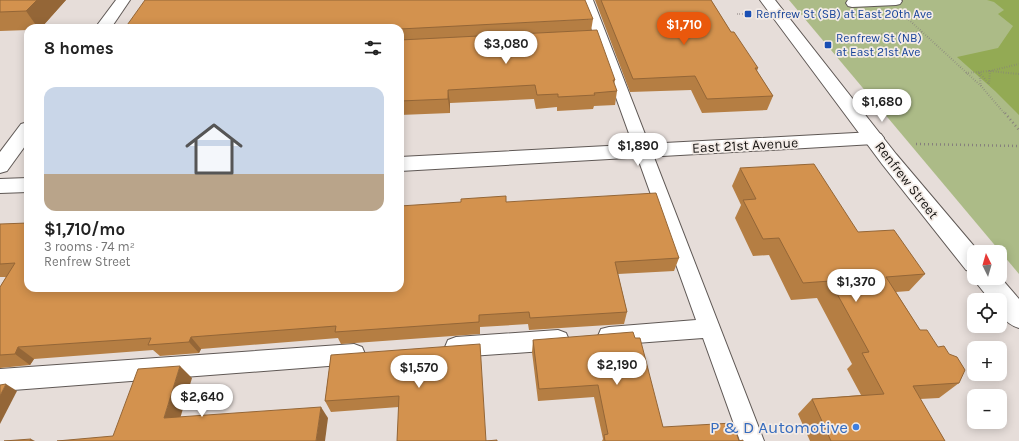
<!DOCTYPE html>
<meta charset="utf-8">
<style>
body{margin:0;font-family:Karla,sans-serif;background:#f6f6f6;color:#222;height:100vh;display:flex;flex-direction:column;font-size:15px;white-space:nowrap}
*{box-sizing:border-box;margin:0}
p{font-size:13px;color:#767676}
.icon{flex:none;width:22px;height:22px;fill:none;stroke:currentColor;stroke-width:2;stroke-linecap:round;stroke-linejoin:round}
.map{position:relative;flex:1;overflow:hidden}
.drawer{position:absolute;left:24px;top:24px;width:380px;height:268px;display:flex;flex-direction:column;background:#fff;border-radius:12px;box-shadow:0 2px 10px #0003}
.drawer>*{flex:none}
.needle{width:26px;rotate:355deg}
.controls{position:absolute;left:967px;top:245px;display:grid;gap:8px}
.controls a{display:grid;place-items:center;width:40px;height:40px;border-radius:8px;background:#fff;box-shadow:0 2px 10px #0003;font-size:20px}
.price{position:absolute;translate:-50% -34px;padding:0 9px;border-radius:14px;background:#fff;color:#222;font-size:13px;line-height:26px;filter:drop-shadow(0 1px 2px #0008)}
.price::after{content:'';position:absolute;left:50%;top:24px;width:12px;height:9px;margin-left:-6px;background:inherit;clip-path:polygon(0 0,100% 0,50% 100%)}
.price.selected{background:#ea580c;color:#fff}
ul{padding:0;list-style:none}
li{display:grid;align-content:center;gap:8px;height:212px;padding:0 20px}
li+li{border-top:1px solid #e0e0e0}
li span{display:grid;place-items:center;height:124px;border-radius:12px;color:#555}
li>.icon{margin-inline-start:auto}
span .icon{width:72px;height:72px;fill:#fffc;stroke-width:1}
li b{font-size:17px}
h2{display:flex;justify-content:space-between;align-items:center;height:48px;padding:0 20px;font-size:17px}
.map>svg:first-child{display:block}
</style>
<div class="map">
<svg width="1019" height="441" viewBox="0 0 1019 441">
<rect width="100%" height="100%" fill="#e6ddd9"/>
<polygon fill="#acbb87" points="789,0 1019,0 1019,274"/>
<polygon fill="#93aa54" points="987,0 1019,0 1019,115 995,91 957,57 998,48 1013,26 998,14 1004,10 994,2"/>
<g fill="none" stroke-linecap="round" stroke-linejoin="round">
<g stroke="#5f5855" stroke-width="2">
<g id="service">
<polygon points="581,0 593,0 764,441 740,441 703,338 609,345 601,343 598,336 601,329 609,327 696,320"/>
<polygon points="848,0 901,0 902,1 900,4 896,5 852,7 848,6 846,3"/>
<polygon points="558,330 566,333 569,340 566,347 558,350 456,357 448,354 445,347 448,340 456,337"/>
<polygon points="354,344 362,347 365,354 362,361 354,364 0,391 0,369"/>
</g>
</g>
<g stroke="#5f5855" stroke-width="2">
<g id="minor">
<polygon points="116,0 130,0 111,28 95,28"/>
<polygon points="28,122 28,142 7,171 0,173 0,152 21,124"/>
<polygon points="874,132 881,134 884,138 881,142 874,144 400,171 400,157"/>
<polygon points="28,178 28,192 0,193 0,179"/>
</g>
</g>
<g stroke="#5f5855" stroke-width="2">
<g id="tertiary">
<polygon points="760,0 775,0 896,154 979,252 974,252 974,272 966,270 882,164"/>
<path d="M1000 277 1019 299V328C1004 323 1000 315 1000 300H990L978 285 974 278Z"/>
</g>
</g>
<g stroke="#857f7c" stroke-width="2" stroke-dasharray="0.5 2" stroke-linecap="butt">
<polyline points="737,14 748,14"/>
<polyline points="907,18 981,86 1005,114"/>
<polyline points="881,34 922,32"/>
<polyline points="966,73 990,71 1019,74"/>
<polyline points="981,86 979,72 989,84 990,71 1019,64"/>
</g>
<g stroke="#857f7c" stroke-width="2.5" stroke-dasharray="1 3" stroke-linecap="butt">
<polyline points="1005,113 1019,130"/>
<polyline points="916,144 1019,146"/>
</g>
<use href="#service" fill="#fff" fill-rule="evenodd"/>
<use href="#minor" fill="#fff" fill-rule="evenodd"/>
<use href="#tertiary" fill="#fff" fill-rule="evenodd"/>
</g>
<g fill="#b57e43">
<polygon points="0,0 66,0 41,28 28,28 28,30 0,31"/>
<polygon points="595,0 711,0 731,32 758,68 757,71 773,96 767,110 702,113 691,90 630,92"/>
<polygon points="593,19 591,31 615,80 614,84 617,91 615,105 594,106 593,109 557,111 557,107 536,109 534,99 450,103 450,113 400,115 400,28"/>
<polygon points="740,168 858,232 925,274 909,291 896,292 920,330 959,383 939,398 920,399 945,441 810,441 798,414 812,399 861,395 847,369 852,364 817,298 791,300 769,255 753,256 735,218 741,205 732,186"/>
<polygon points="506,202 679,258 674,271 618,274 627,312 624,324 529,330 528,324 480,327 480,334 341,344 338,338 201,349 199,353 160,356 153,350 34,359 30,365 0,368 0,287 6,277 0,277 0,224 28,288"/>
<polygon points="635,338 663,427 743,441 602,441 603,439 594,397 538,401 532,352 533,340"/>
<polygon points="331,355 486,441 397,441 399,407 331,412 325,401"/>
</g>
<g fill="#946637">
<polygon points="37,0 66,0 41,28 38,28 26,11"/>
<polygon points="448,90 450,103 450,113 448,99"/>
<polygon points="191,337 201,349 199,353 189,342"/>
<polygon points="18,347 34,359 30,365 15,354"/>
<polygon points="180,366 192,378 177,429 164,418"/>
<polygon points="6,384 17,391 0,424 0,396"/>
<polygon points="321,407 328,418 325,441 316,441"/>
<polygon points="31,439 35,441 30,441"/>
</g>
<g fill="#d3924e" stroke="#946637">
<polygon points="0,0 37,0 26,11 0,12"/>
<polygon points="145,0 585,0 593,19 400,29 400,28 125,28"/>
<polygon points="601,0 711,0 731,32 734,32 758,68 755,68 773,96 707,99 695,76 633,79"/>
<polygon points="597,30 615,80 613,80 617,91 594,93 595,95 558,97 558,94 537,95 535,85 448,90 448,99 400,101 400,40"/>
<polygon points="814,164 858,232 894,230 925,274 886,277 920,330 927,330 938,347 944,346 949,354 957,357 965,370 959,383 913,386 945,441 831,441 812,399 884,394 862,353 869,352 830,281 803,283 779,238 763,239 743,200 756,199 740,168"/>
<polygon points="656,193 679,258 615,262 627,312 530,318 529,312 479,315 479,322 335,332 336,326 191,337 189,342 148,345 151,338 18,347 15,354 0,355 0,287 15,263 0,264 0,224 28,223 28,288 400,288 400,206 461,202 461,199 506,196 506,202"/>
<polygon points="633,332 635,338 640,338 663,427 733,423 739,441 743,440 743,441 605,441 604,435 608,434 598,385 539,389 533,340"/>
<polygon points="480,344 486,441 497,440 497,441 397,441 399,396 325,401 331,355"/>
<polygon points="180,366 164,418 321,407 316,441 57,441 113,436 138,369"/>
<polygon points="6,384 0,396 0,385"/>
<polygon points="31,439 30,441 4,441"/>
</g>
<g fill="#1a4fb4" stroke="#f3ebe6" stroke-width="1.5">
<rect x="744" y="10" width="8" height="8" rx="2"/>
<rect x="824" y="41" width="8" height="8" rx="2"/>
</g>
<circle fill="#3f7fe0" stroke="#f3ebe6" stroke-width="1.5" cx="856" cy="427" r="4"/>
<g text-anchor="middle" stroke-width="3.5" stroke-linejoin="round" paint-order="stroke">
<g font-size="12" fill="#164399" stroke="#f3ebe6" text-anchor="start">
<text x="756" y="18">Renfrew St (SB) at East 20th Ave</text>
<text x="836" y="42">Renfrew St (NB)<tspan x="836" dy="14">at East 21st Ave</tspan></text>
</g>
<g font-size="14" fill="#161412" stroke="#f3ebe6">
<text transform="translate(745 145) rotate(-3)" y="5">East 21st Avenue</text>
<text transform="translate(907 180) rotate(52)" y="5">Renfrew Street</text>
</g>
<g font-size="17" fill="#366cbe" stroke="#f3ebe6" text-anchor="end">
<text x="848" y="433">P &amp; D Automotive</text>
</g>
</g>
</svg>
<div class="controls">
<a><svg class="needle" viewBox="-14 -14 28 28"><path d="M0-13l5 13h-10z" fill="#e53935"/><path d="M0 13l5-13h-10z" fill="#767676"/></svg></a>
<a><svg class="icon" aria-label="locate" viewBox="0 0 24 24"><circle cx="12" cy="12" r="6"/><path d="M12 2v4M12 18v4M2 12h4M18 12h4"/></svg></a>
<a>+</a>
<a>−</a>
</div>
<b class="price selected" style="left:684px;top:46px">$1,710</b>
<b class="price" style="left:506px;top:65px">$3,080</b>
<b class="price" style="left:882px;top:123px">$1,680</b>
<b class="price" style="left:638px;top:167px">$1,890</b>
<b class="price" style="left:856px;top:303px">$1,370</b>
<b class="price" style="left:617px;top:386px">$2,190</b>
<b class="price" style="left:419px;top:389px">$1,570</b>
<b class="price" style="left:202px;top:418px">$2,640</b>
<section class="drawer">
<h2>8 homes<svg class="icon" aria-label="filters" viewBox="0 0 24 24"><path d="M4 7h16M4 17h16"/><circle cx="9" cy="7" r="2"/><circle cx="15" cy="17" r="2"/></svg></h2>
<ul>
<li><span style="background:linear-gradient(#c9d6e8 70%,#b9a48a 0)"><svg class="icon" aria-label="home" viewBox="0 0 24 24"><path d="M3 11l9-7 9 7M6 9v11h12V9"/></svg></span><div><b>$1,710/mo</b><p>3 rooms · 74 m²</p><p>Renfrew Street</p></div></li>
</ul>
</section>
</div>
